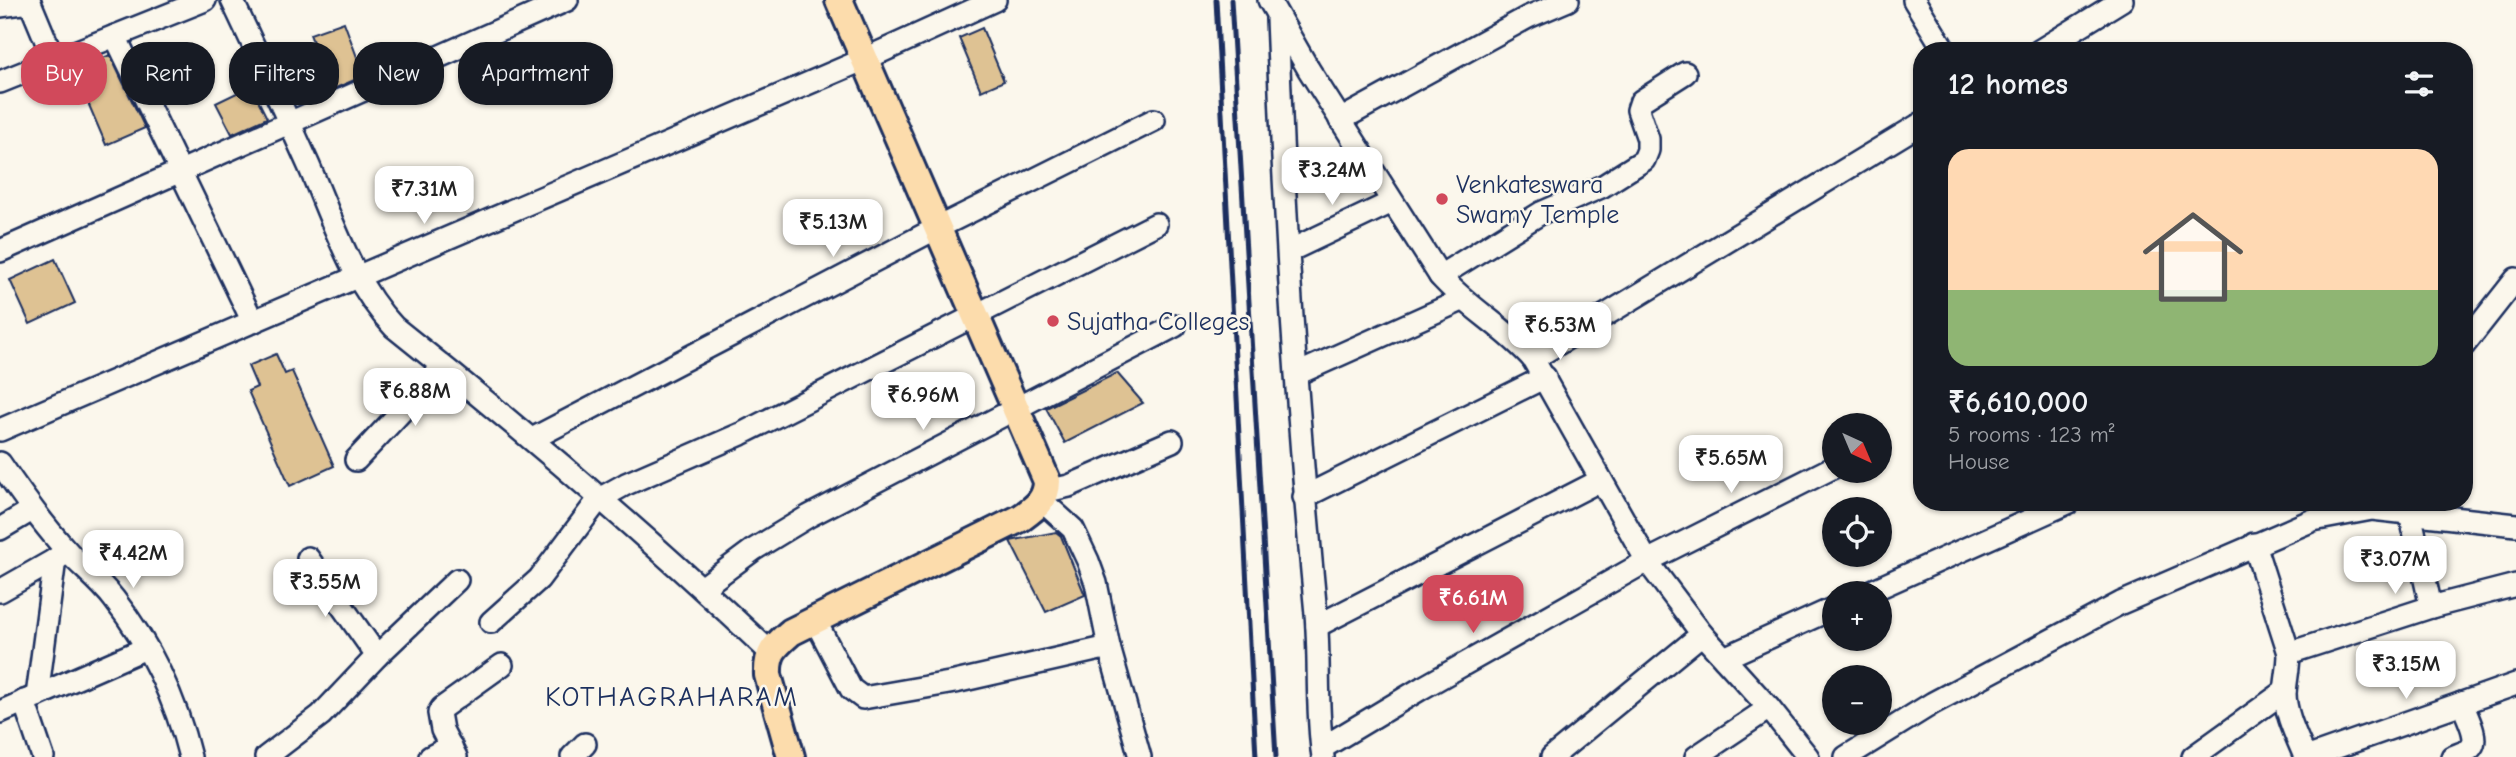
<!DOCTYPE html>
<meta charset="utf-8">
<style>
body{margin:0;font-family:"Comic Neue",sans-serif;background:#20242c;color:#f1f3f6;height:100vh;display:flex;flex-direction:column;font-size:26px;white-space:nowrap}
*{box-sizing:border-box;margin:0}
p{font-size:23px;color:#9ea1a6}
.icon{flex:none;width:38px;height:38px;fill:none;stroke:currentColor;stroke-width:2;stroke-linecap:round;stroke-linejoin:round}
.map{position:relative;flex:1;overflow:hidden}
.drawer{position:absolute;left:1913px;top:42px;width:560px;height:469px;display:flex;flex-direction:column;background:#171b24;border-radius:28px;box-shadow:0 2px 5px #0004}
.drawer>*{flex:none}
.hud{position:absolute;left:21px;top:42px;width:665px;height:63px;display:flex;gap:14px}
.needle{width:46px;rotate:136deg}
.controls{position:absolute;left:1822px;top:413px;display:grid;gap:14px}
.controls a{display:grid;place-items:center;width:70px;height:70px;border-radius:50%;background:#171b24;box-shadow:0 2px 5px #0004;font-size:35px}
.price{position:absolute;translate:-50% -60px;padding:0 16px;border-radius:14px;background:#fff;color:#222;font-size:23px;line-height:46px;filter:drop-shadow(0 2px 4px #0008)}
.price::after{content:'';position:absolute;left:50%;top:42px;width:21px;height:16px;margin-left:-10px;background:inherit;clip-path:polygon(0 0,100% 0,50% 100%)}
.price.current{background:#d1495b;color:#fff}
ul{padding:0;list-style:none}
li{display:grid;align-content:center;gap:14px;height:371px;padding:0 35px}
li span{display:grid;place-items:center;height:217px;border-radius:21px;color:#555}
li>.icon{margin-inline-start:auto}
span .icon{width:126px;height:126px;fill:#fffc;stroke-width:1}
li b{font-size:30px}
h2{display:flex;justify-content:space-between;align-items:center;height:84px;padding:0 35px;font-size:30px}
.pill{padding:0 24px;border-radius:28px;background:#171b24;box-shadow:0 2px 5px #0004;font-size:24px;line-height:63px}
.pill.current{background:#d1495b;color:#fff}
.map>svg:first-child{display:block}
</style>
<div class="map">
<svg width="2516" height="757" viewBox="0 0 2516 757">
<rect width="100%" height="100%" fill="#fbf7ec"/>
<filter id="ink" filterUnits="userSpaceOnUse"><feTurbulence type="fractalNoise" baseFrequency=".0143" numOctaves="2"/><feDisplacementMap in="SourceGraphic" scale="14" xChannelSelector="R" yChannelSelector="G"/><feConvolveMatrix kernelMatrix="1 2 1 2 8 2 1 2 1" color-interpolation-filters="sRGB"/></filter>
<g filter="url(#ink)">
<g fill="#dec293" stroke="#1b2f5e" stroke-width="2">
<polygon points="344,22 364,76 331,90 310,34"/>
<polygon points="982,28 1004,81 981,91 959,38"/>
<polygon points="110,55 145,128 106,145 74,70"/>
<polygon points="251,86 267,118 232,134 216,103"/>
<polygon points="55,259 75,303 30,324 10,280"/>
<polygon points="276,354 285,374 292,371 334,466 290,486 248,391 257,387 248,366"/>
<polygon points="1117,373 1143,403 1065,443 1046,408"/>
<polygon points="1056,532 1061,536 1085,595 1046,612 1010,541"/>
</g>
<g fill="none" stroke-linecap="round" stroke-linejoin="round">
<g stroke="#1b2f5e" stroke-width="26">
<g id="minor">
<polyline points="29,0 54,60"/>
<path d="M232 0C258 55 284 110 309 166 333 221 352 283 394 327 524 430 650 539 770 652"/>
<path d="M1269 0 1309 70 1440 276C1468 308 1505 327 1533 359L1647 561 1702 634 1769 708 1808 757"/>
<polyline points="1914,0 1945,51"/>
<polyline points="0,6 30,2"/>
<path d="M1277 19C1284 217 1297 416 1316 614 1320 661 1316 710 1323 757"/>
<polyline points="115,36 253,322"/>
<polyline points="2039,51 2122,0"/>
<polyline points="0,82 205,0"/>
<polyline points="1340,120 1528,17 1568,0"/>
<polyline points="0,251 567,0"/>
<polyline points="1289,251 1392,202"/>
<polyline points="1440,276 1541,213 1603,186 1644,160 1648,150 1648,139 1638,110 1641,101 1685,73"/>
<polyline points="2464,345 2516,279"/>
<polyline points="1533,359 1922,123"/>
<polyline points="1297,374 1462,300"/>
<polyline points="0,430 865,59 995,0"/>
<polyline points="532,439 939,227 1154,120"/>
<polyline points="356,460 443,367"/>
<path d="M0 463C21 494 43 525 69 553 83 568 101 582 114 599 150 645 176 700 190 757"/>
<polyline points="1047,491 1069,486 1172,441"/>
<polyline points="1304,497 1545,377"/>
<polyline points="1042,501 1073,529 1088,561 1096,583 1109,647 1140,757"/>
<polyline points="2410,513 2431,607"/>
<polyline points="0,529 32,510"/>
<path d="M2254 544 2289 653C2289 667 2286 679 2285 693 2285 714 2297 737 2305 757"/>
<polyline points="308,558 377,656"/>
<polyline points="702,588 753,550 809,516 1175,326"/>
<polyline points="0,591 65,554"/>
<polyline points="1867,593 2070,502"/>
<polyline points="815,620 851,689 863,698 955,682 1109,647"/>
<polyline points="491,622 539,579 599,499 626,484 741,434 1156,224"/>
<polyline points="1317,626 1601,480"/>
<polyline points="2289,653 2431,607 2516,585"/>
<polyline points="1724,658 1834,608"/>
<polyline points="37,696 55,559"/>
<polyline points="24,701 43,757"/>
<polyline points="0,712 146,648"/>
<polyline points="1322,748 1422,688 1647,561 1834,467"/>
<polyline points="266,757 321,715 377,656 457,580"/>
<polyline points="430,757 451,746"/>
<polyline points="456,757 442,730 439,713 442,708 502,665"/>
<polyline points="572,757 585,744"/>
<polyline points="1552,757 1702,634"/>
<polyline points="1696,757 1769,708"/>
<polyline points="1846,757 1933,703 2121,603 2313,520 2372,509 2516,525"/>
<polyline points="2193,757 2285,691"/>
<polyline points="2309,757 2516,684"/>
<path d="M2452 757C2458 754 2469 752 2472 746 2479 737 2465 713 2462 703"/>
</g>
</g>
<g stroke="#1b2f5e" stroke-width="32">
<path id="major" d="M791 757 768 675C767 652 775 646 791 632L1021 518C1035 508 1047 500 1047 481L839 0"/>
</g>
<use href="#minor" stroke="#fbf7ec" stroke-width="21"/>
<use href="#major" stroke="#fcdcac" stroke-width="26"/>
<g stroke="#1b2f5e" stroke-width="5">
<polyline points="1216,0 1256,757"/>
<polyline points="1231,0 1276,757"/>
</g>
</g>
</g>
<g fill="#d1495b" stroke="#fbf7ec" stroke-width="2.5">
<circle cx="1442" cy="199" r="7"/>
<circle cx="1053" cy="321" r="7"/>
</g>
<g text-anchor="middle" stroke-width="5" stroke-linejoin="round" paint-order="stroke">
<g font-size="26" fill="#1b2f5e" stroke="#fbf7ec" text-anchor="start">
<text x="1456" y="193">Venkateswara<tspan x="1456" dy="30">Swamy Temple</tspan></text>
<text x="1067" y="330">Sujatha Colleges</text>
</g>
<g font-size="28" letter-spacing="2" fill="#1b2f5e" stroke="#fbf7ec">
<text x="672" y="706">KOTHAGRAHARAM</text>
</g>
</g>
</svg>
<div class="controls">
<a><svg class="needle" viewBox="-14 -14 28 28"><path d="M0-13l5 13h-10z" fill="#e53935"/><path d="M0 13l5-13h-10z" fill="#9ea1a6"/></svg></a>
<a><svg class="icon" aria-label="locate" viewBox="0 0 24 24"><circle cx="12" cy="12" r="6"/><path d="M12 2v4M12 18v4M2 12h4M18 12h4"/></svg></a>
<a>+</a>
<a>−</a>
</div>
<b class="price" style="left:1332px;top:207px">₹3.24M</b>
<b class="price" style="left:424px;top:226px">₹7.31M</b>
<b class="price" style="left:833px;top:259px">₹5.13M</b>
<b class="price" style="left:1560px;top:362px">₹6.53M</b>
<b class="price" style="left:415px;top:428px">₹6.88M</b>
<b class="price" style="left:923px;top:432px">₹6.96M</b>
<b class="price" style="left:1731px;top:495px">₹5.65M</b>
<b class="price" style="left:133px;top:590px">₹4.42M</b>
<b class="price" style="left:2395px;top:596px">₹3.07M</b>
<b class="price" style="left:325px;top:619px">₹3.55M</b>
<b class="price current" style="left:1473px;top:635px">₹6.61M</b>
<b class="price" style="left:2406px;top:701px">₹3.15M</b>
<div class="hud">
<a class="pill current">Buy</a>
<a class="pill">Rent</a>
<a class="pill">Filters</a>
<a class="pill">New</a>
<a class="pill">Apartment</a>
</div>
<section class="drawer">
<h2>12 homes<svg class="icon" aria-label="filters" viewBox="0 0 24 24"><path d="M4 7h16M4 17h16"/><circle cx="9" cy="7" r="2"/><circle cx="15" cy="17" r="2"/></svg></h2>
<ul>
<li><span style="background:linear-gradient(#ffd9b3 65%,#8fb573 0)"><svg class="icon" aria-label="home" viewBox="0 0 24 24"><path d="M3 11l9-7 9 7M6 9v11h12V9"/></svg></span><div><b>₹6,610,000</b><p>5 rooms · 123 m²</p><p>House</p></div></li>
</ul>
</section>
</div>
